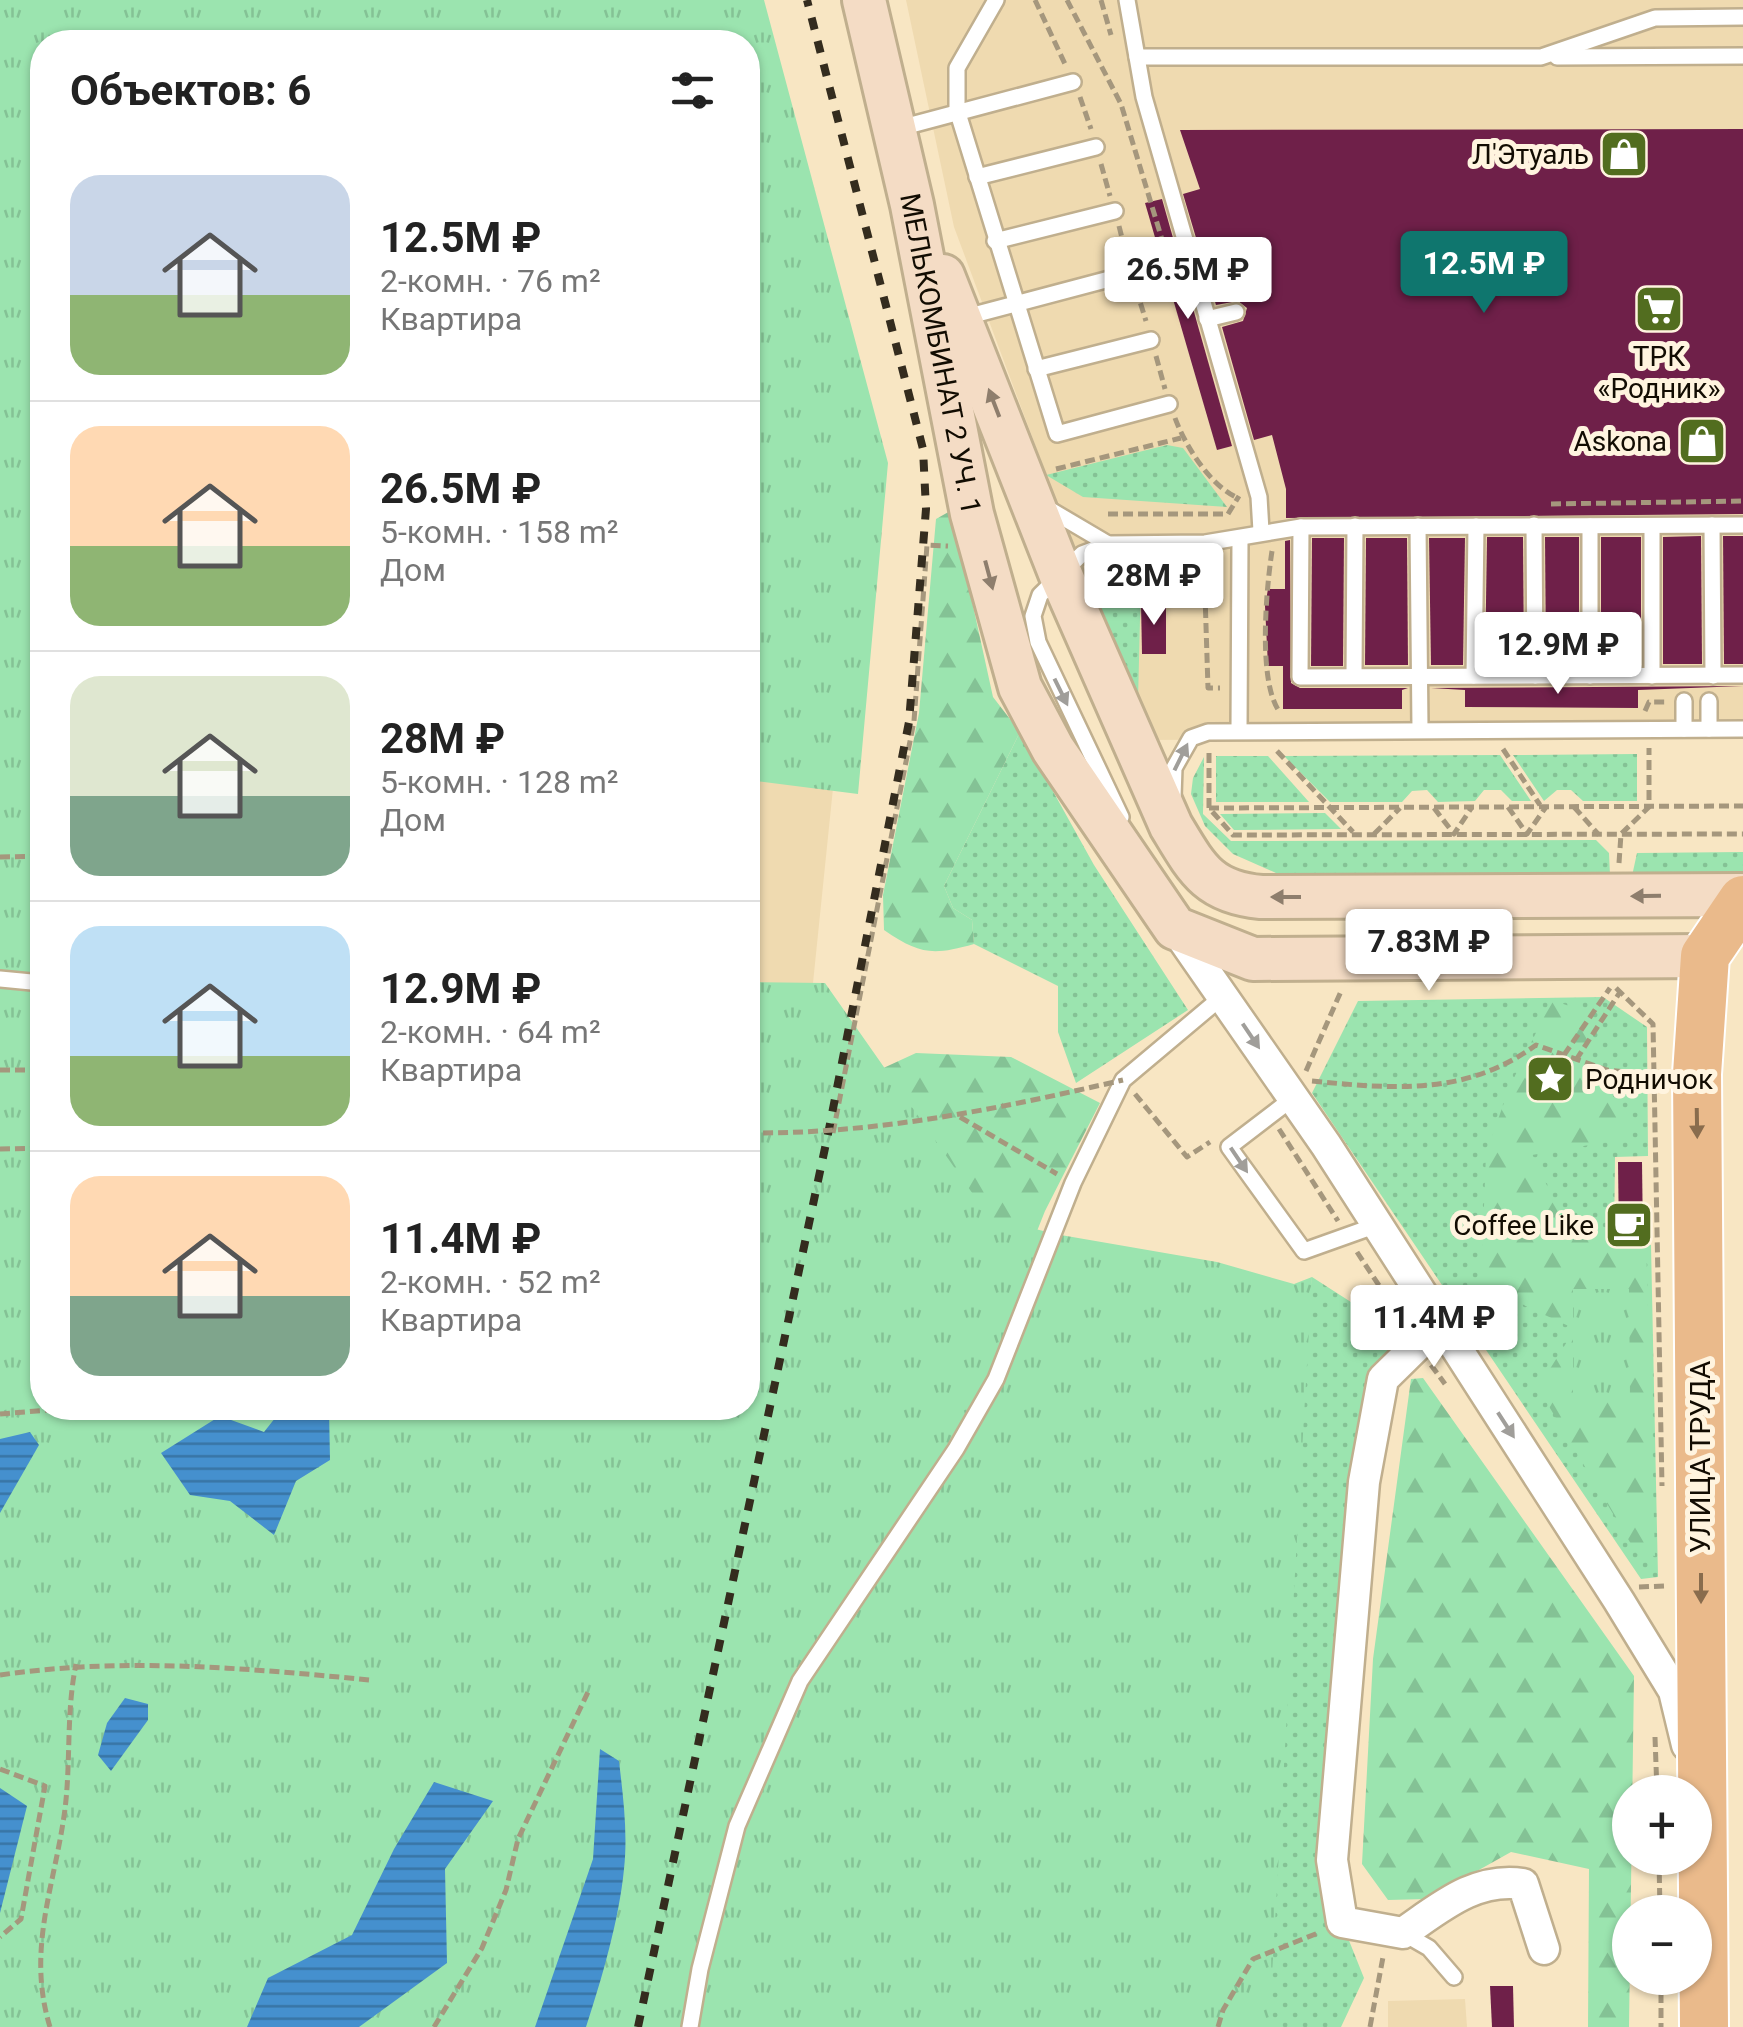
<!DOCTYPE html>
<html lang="ru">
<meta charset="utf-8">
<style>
body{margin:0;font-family:Roboto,sans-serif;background:#f6f6f6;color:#222;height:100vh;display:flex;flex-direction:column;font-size:38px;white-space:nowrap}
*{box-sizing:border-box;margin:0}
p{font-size:32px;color:#767676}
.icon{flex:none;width:55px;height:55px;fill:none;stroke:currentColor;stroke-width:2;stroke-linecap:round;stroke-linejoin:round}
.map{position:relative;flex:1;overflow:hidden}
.side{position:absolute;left:30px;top:30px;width:730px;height:1390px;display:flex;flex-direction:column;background:#fff;border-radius:40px;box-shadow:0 2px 8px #0004}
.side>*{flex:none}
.controls{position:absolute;left:1612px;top:1775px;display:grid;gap:20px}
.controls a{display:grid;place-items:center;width:100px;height:100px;border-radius:50%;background:#fff;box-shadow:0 2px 8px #0004;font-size:50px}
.price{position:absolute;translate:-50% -85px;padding:0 22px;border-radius:10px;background:#fff;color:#222;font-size:32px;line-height:65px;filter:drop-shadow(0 2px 5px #0008)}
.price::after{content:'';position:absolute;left:50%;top:60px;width:30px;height:22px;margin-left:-15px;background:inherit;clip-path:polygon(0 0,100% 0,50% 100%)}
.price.on{background:#0f766e;color:#fff}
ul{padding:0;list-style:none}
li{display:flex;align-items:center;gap:30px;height:250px;padding:0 40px}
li+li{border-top:2px solid #e0e0e0}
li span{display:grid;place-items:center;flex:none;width:280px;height:200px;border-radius:30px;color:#555}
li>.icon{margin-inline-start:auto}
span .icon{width:120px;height:120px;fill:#fffc;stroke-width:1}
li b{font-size:42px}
h2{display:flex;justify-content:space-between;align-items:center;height:120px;padding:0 40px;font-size:42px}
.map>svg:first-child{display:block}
</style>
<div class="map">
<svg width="1743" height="2027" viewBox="0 0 1743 2027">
<defs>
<pattern id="grass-dots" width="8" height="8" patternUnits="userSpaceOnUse" patternTransform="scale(2.5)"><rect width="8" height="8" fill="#9be4af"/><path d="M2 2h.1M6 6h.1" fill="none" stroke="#84c295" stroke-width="1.8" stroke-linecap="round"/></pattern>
<pattern id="forest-firs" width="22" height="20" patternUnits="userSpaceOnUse" patternTransform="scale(2.5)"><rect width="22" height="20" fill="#9be4af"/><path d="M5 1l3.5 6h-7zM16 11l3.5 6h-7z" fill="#84c295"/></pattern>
<pattern id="park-tufts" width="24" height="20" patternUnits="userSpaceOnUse" patternTransform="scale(2.5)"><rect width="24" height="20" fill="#9be4af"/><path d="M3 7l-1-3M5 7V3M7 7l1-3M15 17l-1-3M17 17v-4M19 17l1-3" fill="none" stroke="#84c295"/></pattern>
<pattern id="water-rules" width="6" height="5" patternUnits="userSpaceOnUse" patternTransform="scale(2.5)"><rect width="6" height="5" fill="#4590ce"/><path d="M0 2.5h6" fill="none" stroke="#3874a5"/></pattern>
</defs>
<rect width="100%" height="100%" fill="#f8e6c3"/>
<g fill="#efdab0">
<polygon points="906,0 1743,0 1743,736 1145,740 954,227"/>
<polygon points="840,720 805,1061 748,1060 748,752"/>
<polygon points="1465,1999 1467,2027 1388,2027 1388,2001"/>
</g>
<g fill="url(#grass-dots)">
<polygon points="1167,445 1183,448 1227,507 1083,497 1046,475"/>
<polygon points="1097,568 1098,577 1141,577 1138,701 1089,592 1089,576"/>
<polygon points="1020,732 1094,865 1188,1010 1076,1083 1058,1032 1058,986 974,944 972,920 953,908 944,886"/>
<polygon points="1637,754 1637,801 1583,801 1571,790 1557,790 1544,801 1513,755"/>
<polygon points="1500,755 1531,801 1512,801 1501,790 1484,790 1475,801 1438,802 1427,790 1412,791 1402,802 1330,802 1284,756"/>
<polygon points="1268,756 1309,802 1216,802 1216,756"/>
<polygon points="1204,757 1203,814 1231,841 1596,840 1609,853 1610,875 1285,877 1233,854 1205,826 1191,794 1193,778"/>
<polygon points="1325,813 1341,829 1234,830 1220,814"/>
<polygon points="1743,852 1743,875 1632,876 1637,853"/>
<polygon points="1603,997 1647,1027 1648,1156 1615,1157 1614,1241 1651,1245 1658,1577 1641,1579 1312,1093 1358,1001"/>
<polygon points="1312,1277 1396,1331 1323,1897 1348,1938 1364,1978 1341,2027 1207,2027 1266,1636"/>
</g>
<g fill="url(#forest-firs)">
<path d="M952 510 993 697 1020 732 944 886 953 908 972 920 974 944C932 956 919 954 884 930L883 895 919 713 936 519Z"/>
<polygon points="1552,1000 1589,1013 1585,1083 1635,1122 1618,1140 1532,1155 1561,1214 1646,1241 1655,1556 1637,1554 1538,1388 1575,1329 1481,1285 1486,1153 1510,1086"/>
<polygon points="916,1053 1011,1057 1100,1103 1045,1211 994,1339 853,1082"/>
<polygon points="1423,1378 1634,1676 1629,2027 1588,2027 1589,1869 1511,1852 1427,1899 1388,1900 1362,1864 1373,1659 1411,1379"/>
</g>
<g fill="url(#park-tufts)">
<polygon points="0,0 764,0 888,463 858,794 748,780 748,42 42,42 42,1408 748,1408 748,982 825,983 989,1217 1055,1234 1217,1262 1294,1284 1312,1277 1269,2027 0,2027"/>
<polygon points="1573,1289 1629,1289 1630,1397 1573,1398"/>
</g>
<g fill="url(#water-rules)">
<polygon points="283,1408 329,1408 330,1460 296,1481 274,1535 230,1501 190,1495 161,1453 220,1416 264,1432"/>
<polygon points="30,1432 39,1445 0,1513 0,1439"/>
<polygon points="125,1698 148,1704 148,1720 111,1771 98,1755 107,1723"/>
<path d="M600 1749 619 1761C623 1796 628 1833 624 1869 619 1920 602 1978 586 2027H535L593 1859Z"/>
<polygon points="434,1782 493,1801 445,1869 447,1963 359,2027 247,2027 268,1978 352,1935 394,1849"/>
<polygon points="0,1788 27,1806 0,1913"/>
</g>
<g fill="#6f2049">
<polygon points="1743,129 1743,514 1286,518 1286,489 1272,435 1254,440 1222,327 1243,321 1247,308 1238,301 1216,305 1183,194 1200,189 1180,130"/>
<polygon points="1162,199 1232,446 1217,450 1145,203"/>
<polygon points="1701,536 1702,664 1663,664 1663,537"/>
<polygon points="1723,536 1743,536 1743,664 1724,664"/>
<polygon points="1487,537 1523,537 1524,665 1485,665"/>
<polygon points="1545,537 1579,537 1579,664 1546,665"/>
<rect x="1601" y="537" width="40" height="127"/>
<polygon points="1312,538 1344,538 1343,666 1311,666"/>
<polygon points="1366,538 1407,538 1408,665 1365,665"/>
<polygon points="1429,538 1465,538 1463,665 1431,665"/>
<polygon points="1290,540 1291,683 1300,688 1408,688 1402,690 1402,709 1283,709 1283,666 1268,666 1265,606 1268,589 1285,589 1285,541"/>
<polygon points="1141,602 1166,602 1166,654 1142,654"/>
<polygon points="1743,686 1638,690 1638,708 1465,707 1465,690 1431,688"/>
<polygon points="1618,1162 1642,1162 1643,1240 1619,1240"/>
<polygon points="1490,1986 1513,1986 1514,2027 1492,2027"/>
</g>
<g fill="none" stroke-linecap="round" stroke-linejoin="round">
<g stroke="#c0af8e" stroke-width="20">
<g id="lane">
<polyline points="996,0 957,68 957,110 1057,434 1169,404"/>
<polyline points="1127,0 1144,97 1259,497 1261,531"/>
<polyline points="1137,57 1541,57 1655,18 1743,17"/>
<polyline points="1557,57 1743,56"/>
<polyline points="896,129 1073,82"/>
<polyline points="977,177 1096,147"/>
<polyline points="995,241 1115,211"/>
<polyline points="962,318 1132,273"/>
<polyline points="1207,319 1236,312"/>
<polyline points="1036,369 1151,340"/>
<polyline points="1047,508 1108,544"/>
<polyline points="1534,525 1535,676"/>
<polyline points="1712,525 1713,676"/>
<polyline points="1418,526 1420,729"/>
<polyline points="1590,526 1590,676"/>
<polyline points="1652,526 1652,676"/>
<polyline points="1301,527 1300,677 1743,675"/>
<polyline points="1354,675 1355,526"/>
<polyline points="1474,676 1476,526"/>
<polyline points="1684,701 1684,729"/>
<polyline points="1709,701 1709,729"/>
<polyline points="1239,729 1240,540"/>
<polyline points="1173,797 1174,768 1191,738 1208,732 1743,729"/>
<polyline points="1121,817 1038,642 1033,616 1040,595 1082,554 1108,544 1205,543 1301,527 1743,525"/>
<polyline points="0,979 42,983"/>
<polyline points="1293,1098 1229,1147 1304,1251 1377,1225"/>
<polyline points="1403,1933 1429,1948 1454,1977"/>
<polyline points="690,2027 700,1969 737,1826 800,1681 956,1449 996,1379 1073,1183 1123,1080 1223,996"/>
</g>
</g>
<g stroke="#c0af8e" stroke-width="35">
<g id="street">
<polyline points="1175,928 1326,1145 1619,1601 1674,1691 1687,1745"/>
<path d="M1440 1323 1383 1379 1364 1482 1332 1860 1342 1922 1403 1933C1441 1907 1475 1877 1523 1884L1544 1949"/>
</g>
</g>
<g stroke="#c0af8e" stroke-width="48">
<g id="secondary">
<path id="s1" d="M864 0 912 205 972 514 1020 687 1053 749 1175 928 1253 959 1705 956"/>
<path d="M943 276 1060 573 1171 826C1197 869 1208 892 1261 897L1743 895"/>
</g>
</g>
<g stroke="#fff" stroke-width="52">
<polyline id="primary" points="1704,2027 1697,1074 1705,956 1743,900"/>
</g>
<g stroke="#a5977d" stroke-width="5" stroke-dasharray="10 5" stroke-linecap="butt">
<polyline points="1035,0 1065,64"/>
<polyline points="1067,0 1121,104 1167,256"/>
<polyline points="1101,0 1111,35"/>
<polyline points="1080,97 1091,129"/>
<polyline points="1101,164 1110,196"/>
<polyline points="1119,226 1126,254"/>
<polyline points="1136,289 1146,321"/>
<polyline points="1156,356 1165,389"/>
<path d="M1175 418C1185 445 1210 486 1238 498"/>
<polyline points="1056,469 1181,438"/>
<polyline points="1551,504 1743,501"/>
<polyline points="1108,514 1228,514 1239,496"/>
<path d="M1272 551C1266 590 1258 681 1279 711"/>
<polyline points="1204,563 1208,688 1220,688"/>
<polyline points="1100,573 1204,573"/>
<polyline points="1645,711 1649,702 1666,702"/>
<polyline points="1503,749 1540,805"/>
<polyline points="1277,751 1353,832"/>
<polyline points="1209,753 1209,808 1233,835 1743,834"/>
<polyline points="1508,807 1527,834 1546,807"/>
<polyline points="1574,807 1599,835"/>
<polyline points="1209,808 1743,806"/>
<polyline points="1434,808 1454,834 1472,807"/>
<polyline points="1374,834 1400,808"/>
<polyline points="0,857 42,856"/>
<polyline points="1619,863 1621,834 1649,807 1649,748"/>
<polyline points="1616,988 1653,1024 1662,1486"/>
<polyline points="1564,1055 1610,988"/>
<polyline points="1576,1060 1620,992"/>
<polyline points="0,1070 42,1070"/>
<polyline points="1306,1071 1342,989"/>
<path d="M1312 1081C1394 1089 1466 1096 1536 1045L1607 1070 1652 1075"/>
<polyline points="1135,1094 1187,1157 1210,1142"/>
<polyline points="960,1117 1057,1174"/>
<polyline points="1279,1129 1338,1221"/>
<polyline points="833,1133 914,721 927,545 948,546"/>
<polyline points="0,1149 42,1148"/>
<polyline points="1357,1252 1403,1322"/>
<polyline points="1431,1365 1445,1384"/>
<polyline points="0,1414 73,1408"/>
<polyline points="1639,1587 1664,1586 1664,1582"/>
<path d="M0 1675C122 1657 247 1668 369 1680"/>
<polyline points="1655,1737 1657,1792"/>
<polyline points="0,1769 45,1786 21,1919 0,1937"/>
<polyline points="1659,1858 1660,1912"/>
<polyline points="1661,1978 1661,2027"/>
<path d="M50 2027C26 1949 55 1886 65 1809 71 1760 66 1713 76 1664"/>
<polyline points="434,2027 482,1948 506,1890 518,1839 589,1690"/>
<polyline points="1218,2027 1223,2010 1253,1959 1318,1933"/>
<polyline points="1370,2027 1383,1957"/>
</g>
<use href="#lane" stroke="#fff" stroke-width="15"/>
<use href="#street" stroke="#fff" stroke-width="30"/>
<use href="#secondary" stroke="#f4dcc5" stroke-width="42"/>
<use href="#primary" stroke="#eaba8b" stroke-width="48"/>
<polyline stroke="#342c1e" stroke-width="8" stroke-dasharray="12 12" stroke-linecap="butt" points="638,2027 828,1134 909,722 926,509 923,449 807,0"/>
<path stroke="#a5977d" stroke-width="5" stroke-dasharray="10 5" stroke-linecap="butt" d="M748 1133C877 1134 998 1109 1123 1080"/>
</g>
<defs><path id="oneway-solid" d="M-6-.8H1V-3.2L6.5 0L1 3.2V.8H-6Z" transform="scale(2.5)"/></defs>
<g fill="#8e7e6d">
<use href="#oneway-solid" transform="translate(994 403) rotate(-111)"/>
<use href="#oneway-solid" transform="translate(989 575) rotate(75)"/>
<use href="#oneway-solid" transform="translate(1646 896) rotate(179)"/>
<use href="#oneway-solid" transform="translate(1286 897) rotate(180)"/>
</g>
<g fill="#a09e9a">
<use href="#oneway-solid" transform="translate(1061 692) rotate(64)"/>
<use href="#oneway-solid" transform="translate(1181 757) rotate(-64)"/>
<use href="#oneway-solid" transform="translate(1251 1036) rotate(56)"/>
<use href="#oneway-solid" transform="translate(1239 1160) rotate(56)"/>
<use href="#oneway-solid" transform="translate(1506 1425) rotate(57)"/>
</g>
<g fill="#896c4d">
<use href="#oneway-solid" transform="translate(1697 1123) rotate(89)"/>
<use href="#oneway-solid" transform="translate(1701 1588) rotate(90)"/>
</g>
<defs>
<g id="shop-square" transform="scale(2.5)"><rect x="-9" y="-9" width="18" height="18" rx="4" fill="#526d1f" stroke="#fff4df"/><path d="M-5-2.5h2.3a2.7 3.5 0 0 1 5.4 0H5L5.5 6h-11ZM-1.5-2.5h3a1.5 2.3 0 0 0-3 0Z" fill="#fff"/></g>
<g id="supermarket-square" transform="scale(2.5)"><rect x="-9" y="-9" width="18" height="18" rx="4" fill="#526d1f" stroke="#fff4df"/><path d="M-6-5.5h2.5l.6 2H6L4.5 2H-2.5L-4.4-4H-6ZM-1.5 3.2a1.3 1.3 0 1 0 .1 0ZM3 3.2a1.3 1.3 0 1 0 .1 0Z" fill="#fff"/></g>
<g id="sight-square" transform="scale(2.5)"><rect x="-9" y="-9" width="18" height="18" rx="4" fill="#526d1f" stroke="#fff4df"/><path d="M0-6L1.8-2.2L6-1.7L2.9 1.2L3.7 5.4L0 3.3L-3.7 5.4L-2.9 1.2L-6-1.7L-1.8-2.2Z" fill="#fff"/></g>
<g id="cafe-square" transform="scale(2.5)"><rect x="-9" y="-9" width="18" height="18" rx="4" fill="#526d1f" stroke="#fff4df"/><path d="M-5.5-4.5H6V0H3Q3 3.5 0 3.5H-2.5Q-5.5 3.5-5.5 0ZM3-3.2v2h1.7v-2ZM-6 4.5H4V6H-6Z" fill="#fff"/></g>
</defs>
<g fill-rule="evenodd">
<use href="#shop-square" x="1624" y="154"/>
<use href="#supermarket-square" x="1659" y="309"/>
<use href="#shop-square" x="1702" y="441"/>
<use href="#sight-square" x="1550" y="1079"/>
<use href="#cafe-square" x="1629" y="1225"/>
</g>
<g text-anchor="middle" stroke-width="10" stroke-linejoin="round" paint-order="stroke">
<g font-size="28" fill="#120c02" stroke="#fff4df" text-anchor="end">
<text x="1589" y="164">Л'Этуаль</text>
<text x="1659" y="366" text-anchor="middle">ТРК<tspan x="1659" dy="32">«Родник»</tspan></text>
<text x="1667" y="451">Askona</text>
<text x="1585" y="1089" text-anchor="start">Родничок</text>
<text x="1594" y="1235">Coffee Like</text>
</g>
<g font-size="28" fill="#120c02" stroke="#fff4df">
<text dy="10" stroke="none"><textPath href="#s1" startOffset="362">МЕЛЬКОМБИНАТ 2 УЧ. 1</textPath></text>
<text transform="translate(1700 1457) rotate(-90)" y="10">УЛИЦА ТРУДА</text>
</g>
</g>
</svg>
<div class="controls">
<a>+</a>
<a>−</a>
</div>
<b class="price on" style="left:1484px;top:316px">12.5M ₽</b>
<b class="price" style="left:1188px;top:322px">26.5M ₽</b>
<b class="price" style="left:1154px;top:628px">28M ₽</b>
<b class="price" style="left:1558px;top:697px">12.9M ₽</b>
<b class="price" style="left:1429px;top:994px">7.83M ₽</b>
<b class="price" style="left:1434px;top:1370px">11.4M ₽</b>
<section class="side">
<h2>Объектов: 6<svg class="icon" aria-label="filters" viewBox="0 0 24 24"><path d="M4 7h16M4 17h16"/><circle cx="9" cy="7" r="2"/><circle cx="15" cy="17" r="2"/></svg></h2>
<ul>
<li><span style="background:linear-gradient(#c9d6e8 60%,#8fb573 0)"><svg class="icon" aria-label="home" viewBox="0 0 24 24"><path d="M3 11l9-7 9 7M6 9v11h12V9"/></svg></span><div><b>12.5M ₽</b><p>2-комн. · 76 m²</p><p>Квартира</p></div></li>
<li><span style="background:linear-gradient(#ffd9b3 60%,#8fb573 0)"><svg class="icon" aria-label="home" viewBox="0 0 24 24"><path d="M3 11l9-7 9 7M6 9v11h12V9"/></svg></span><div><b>26.5M ₽</b><p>5-комн. · 158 m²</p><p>Дом</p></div></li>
<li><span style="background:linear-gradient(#dfe7d0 60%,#7fa58c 0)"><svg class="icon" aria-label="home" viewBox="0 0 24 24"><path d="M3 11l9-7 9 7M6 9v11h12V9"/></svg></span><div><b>28M ₽</b><p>5-комн. · 128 m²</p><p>Дом</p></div></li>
<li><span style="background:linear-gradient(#bfe0f5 65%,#8fb573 0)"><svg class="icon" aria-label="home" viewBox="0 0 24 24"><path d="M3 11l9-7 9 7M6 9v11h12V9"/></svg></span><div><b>12.9M ₽</b><p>2-комн. · 64 m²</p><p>Квартира</p></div></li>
<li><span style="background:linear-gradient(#ffd9b3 60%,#7fa58c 0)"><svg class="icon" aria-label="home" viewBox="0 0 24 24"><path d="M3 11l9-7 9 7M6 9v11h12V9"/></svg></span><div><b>11.4M ₽</b><p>2-комн. · 52 m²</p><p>Квартира</p></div></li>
</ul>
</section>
</div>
